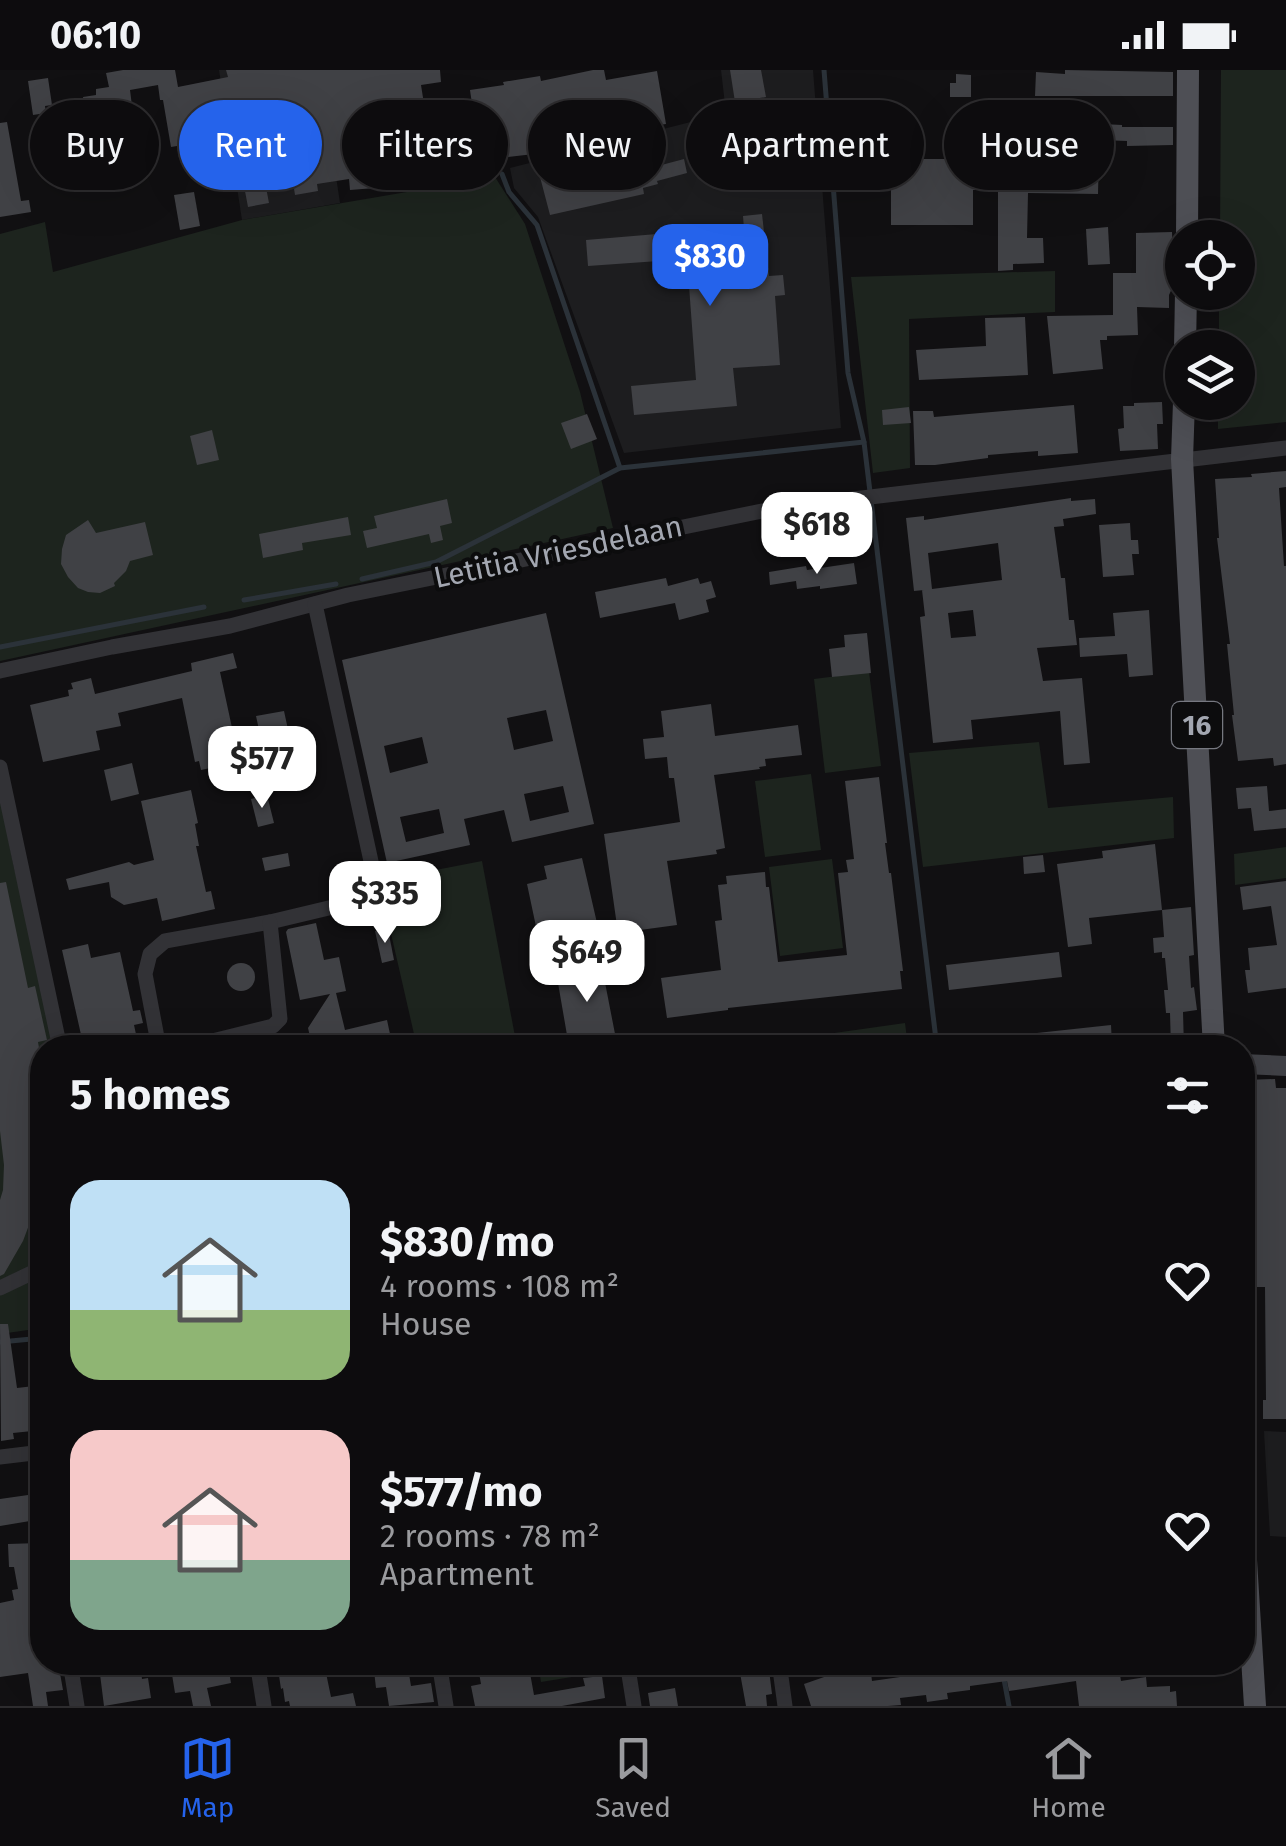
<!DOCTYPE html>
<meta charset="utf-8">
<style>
body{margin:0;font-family:"Fira Sans",sans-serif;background:#161517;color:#f1f3f6;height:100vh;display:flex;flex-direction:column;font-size:38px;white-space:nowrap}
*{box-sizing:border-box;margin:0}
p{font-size:32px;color:#9a9b9e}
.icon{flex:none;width:55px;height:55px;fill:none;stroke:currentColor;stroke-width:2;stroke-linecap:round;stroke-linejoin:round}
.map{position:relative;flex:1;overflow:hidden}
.drawer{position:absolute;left:30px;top:965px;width:1225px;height:640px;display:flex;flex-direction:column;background:#0d0c0e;border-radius:40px;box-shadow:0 10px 40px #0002,0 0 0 2px #2d2c2e}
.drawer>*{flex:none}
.guide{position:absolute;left:30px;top:30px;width:1228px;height:90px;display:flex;gap:20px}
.buttons{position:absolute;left:1165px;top:150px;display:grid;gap:20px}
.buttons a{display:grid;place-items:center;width:90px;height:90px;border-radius:50%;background:#0d0c0e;box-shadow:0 10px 40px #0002,0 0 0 2px #2d2c2e;font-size:50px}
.price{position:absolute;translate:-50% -85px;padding:0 22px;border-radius:20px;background:#fff;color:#222;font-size:32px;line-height:65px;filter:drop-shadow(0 2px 5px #0008)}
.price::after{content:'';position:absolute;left:50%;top:60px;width:30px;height:22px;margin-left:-15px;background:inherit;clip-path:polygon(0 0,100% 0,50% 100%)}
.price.current{background:#2563eb;color:#fff}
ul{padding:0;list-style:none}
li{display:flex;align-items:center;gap:30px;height:250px;padding:0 40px}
li span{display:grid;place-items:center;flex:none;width:280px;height:200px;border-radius:30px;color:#555}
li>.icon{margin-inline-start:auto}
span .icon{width:120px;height:120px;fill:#fffc;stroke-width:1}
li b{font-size:42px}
h2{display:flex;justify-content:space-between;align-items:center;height:120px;padding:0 40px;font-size:42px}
.tag{padding:0 35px;border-radius:45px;background:#0d0c0e;box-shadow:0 10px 40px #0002,0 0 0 2px #2d2c2e;font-size:35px;line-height:90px}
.tag.current{background:#2563eb;color:#fff}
.status{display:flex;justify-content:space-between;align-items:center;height:70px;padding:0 50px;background:#0d0c0e;direction:ltr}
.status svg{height:28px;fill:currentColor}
.tab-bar{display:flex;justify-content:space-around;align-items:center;height:140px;border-top:2px solid #2d2c2e;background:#0d0c0e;font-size:28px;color:#9a9b9e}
.tab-bar a{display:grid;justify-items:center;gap:5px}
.tab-bar .current{color:#2563eb}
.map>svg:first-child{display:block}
</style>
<div class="status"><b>06:10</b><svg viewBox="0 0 49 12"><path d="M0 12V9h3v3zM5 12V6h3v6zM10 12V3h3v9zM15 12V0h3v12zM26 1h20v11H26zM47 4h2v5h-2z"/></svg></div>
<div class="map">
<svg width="1286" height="1636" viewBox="0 0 1286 1636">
<rect width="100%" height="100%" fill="#111012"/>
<g fill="#1d1d1f">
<polygon points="219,0 320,0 340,133 242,150"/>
<polygon points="721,0 813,0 841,358 624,383 538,147 514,118 510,98 726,43"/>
<polygon points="1264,1361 1286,1362 1286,1467 1270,1466"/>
</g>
<g fill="#1d241e">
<polygon points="1221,0 1286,0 1286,352 1218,359 1218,333 1238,332 1238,278 1219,277 1219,223 1238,222 1238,168 1220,167"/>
<polygon points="495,107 525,154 580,322 613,458 0,591 0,164 45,152 53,202 242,150"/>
<polygon points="1055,201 1055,242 909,249 910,398 873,403 851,207"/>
<polygon points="869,602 881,696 825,703 814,609"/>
<polygon points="1039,672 1048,738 1173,727 1174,768 923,797 909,683"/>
<polygon points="811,704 821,780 765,787 755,711"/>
<polygon points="0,726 14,798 36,874 58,977 42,978 42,1196 0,1217"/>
<polygon points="1286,777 1286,808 1235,815 1234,784"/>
<polygon points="832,789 843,878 780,886 769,797"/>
<polygon points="482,791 517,977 417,977 379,811"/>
<polygon points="905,953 908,977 736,977"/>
<polygon points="42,1204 42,1258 0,1264 0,1224"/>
<polygon points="538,1593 614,1593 615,1600 541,1612"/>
</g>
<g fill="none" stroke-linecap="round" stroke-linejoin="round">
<g stroke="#2b3239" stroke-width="5">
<polyline points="824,0 848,303 864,372 937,978"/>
<polyline points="502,104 509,122 537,155 620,398"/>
<polyline points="362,509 436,492 620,398 864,372"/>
<polyline points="244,530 336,514"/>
<polyline points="0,577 204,537"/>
<polyline points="0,1272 42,1268"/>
<polyline points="1003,1604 1009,1636"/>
</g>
</g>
<g fill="#404145" fill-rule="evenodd">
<polygon points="123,0 175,0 178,17 228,7 226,0 440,0 441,12 421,15 424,34 403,37 404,46 398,47 411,114 375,120 375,118 350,120 349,109 317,114 318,121 295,125 284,56 255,60 269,133 248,137 237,79 235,35 204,41 209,65 189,69 192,86 179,88 177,76 171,77 163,30 160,30 158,15 130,20 132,36 108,40 111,69 89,71 83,27 96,25 96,19 109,17 106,3"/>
<polygon points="593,0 604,0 606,10 657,1 666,54 645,57 654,97 684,89 687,103 657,111 658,114 643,118 644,124 550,145 534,84 480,90 478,71 436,79 429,43 472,34 470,20 504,15 503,12 540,6 541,11"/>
<polygon points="730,0 761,0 766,27 735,32"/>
<polygon points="1065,0 1173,2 1173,26 1035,26 1036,2 1065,4"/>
<polygon points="956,4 971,5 971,27 950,27 950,13 956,13"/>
<polygon points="48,8 52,35 45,36 46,43 33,45 28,11"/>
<polygon points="7,52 21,131 29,130 31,142 0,147 0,53"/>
<polygon points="1102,54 1122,55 1122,57 1173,57 1173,75 1127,76 1127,71 1101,70"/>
<polygon points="775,71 780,98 735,105 730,77"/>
<polygon points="982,80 1099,83 1098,124 1028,123 1027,168 1043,168 1044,193 1013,194 1013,200 998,201 998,120 973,120 973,155 891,155 891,89 982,89"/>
<polygon points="194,122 200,156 180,160 174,125"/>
<polygon points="762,144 769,206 783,205 785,225 775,226 780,295 733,298 737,336 634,345 631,316 696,310 687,189 588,196 586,170 716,159 716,162 744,159 743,146"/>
<polygon points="1108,157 1110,194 1088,195 1086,159"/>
<polygon points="1172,162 1174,214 1169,225 1169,238 1137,237 1138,265 1107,266 1107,270 1100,270 1103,299 1053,304 1047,246 1113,245 1113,203 1136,203 1136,163"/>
<polygon points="1025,247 1028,305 919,310 916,280 986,276 985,248"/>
<polygon points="1162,332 1163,354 1157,354 1158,379 1120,381 1118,359 1124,358 1123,336 1134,336 1134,333"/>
<polygon points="1074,335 1078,383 1038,386 1038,381 988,385 988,388 935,395 915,395 913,341 933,341 934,347"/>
<polygon points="909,337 911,353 883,355 882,340"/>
<polygon points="587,344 597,369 571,379 561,353"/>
<polygon points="212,360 219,390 197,395 190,366"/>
<polygon points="1286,401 1286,417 1279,418 1284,496 1286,496 1286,694 1274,696 1273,688 1238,691 1232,645 1234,645 1227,574 1230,574 1217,468 1219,468 1215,409 1252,407 1251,404"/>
<path d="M1071 428V431L1095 429 1096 444 1063 449 1064 456 1054 457 1061 508H1065L1069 550H1074L1077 575 1037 578 1043 611 1082 608 1090 693 1064 695 1060 641 971 650 973 669 933 673 920 547 925 546 922 520H924L914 521 906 448 924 446V450ZM998 473 1002 510 932 519 928 483ZM973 540 976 566 951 568 948 543Z"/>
<polygon points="447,429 452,453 440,456 443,470 431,473 429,464 367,478 363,461 377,458 374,446"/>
<polygon points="348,447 351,465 302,473 303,480 263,488 259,464"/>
<polygon points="88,450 96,463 145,452 153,485 130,491 126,501 114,513 115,516 100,523 88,522 78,518 68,507 61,494 62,479 66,465"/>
<polygon points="1130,453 1131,470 1138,470 1139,484 1132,484 1134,505 1103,507 1099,455"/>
<polygon points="854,493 857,514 820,519 820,516 797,519 796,511 770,515 769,502 806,496 807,500"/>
<polygon points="666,508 668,516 698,508 700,514 711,511 716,527 706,530 709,542 679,550 675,533 600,548 595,522"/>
<polygon points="1149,540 1153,605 1129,607 1127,584 1080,587 1079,568 1115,566 1113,543"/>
<path d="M546 543 594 754 512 772 504 740 464 749 470 775 387 793 342 590ZM546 640 553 671 514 680 507 648ZM422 667 428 693 390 703 384 676ZM563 716 569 742 530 751 524 724ZM439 739 444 763 406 772 400 747Z"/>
<polygon points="867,563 871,603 832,607 829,579 845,577 844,565"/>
<polygon points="233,583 237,598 220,602 237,681 253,689 201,700 199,691 195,692 182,628 118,643 121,656 96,661 100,680 43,692 30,635 69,626 68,620 73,619 71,613 91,608 95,624 192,601 191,593"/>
<polygon points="711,634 715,666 798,655 802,685 765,689 766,696 759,697 760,699 714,705 725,778 716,780 717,784 667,791 677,855 618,863 604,764 680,752 674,708 669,708 667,687 645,689 643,669 664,667 661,641"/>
<polygon points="284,641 294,687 289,687 294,706 279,710 274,690 266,692 256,646"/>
<polygon points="132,693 139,724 111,731 104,700"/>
<polygon points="879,707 887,773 885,773 889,803 891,803 903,901 900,901 902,919 728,938 728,940 667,948 661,908 721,900 715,851 722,850 718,815 727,814 726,806 765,802 766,817 769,817 778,892 847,885 838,803 848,802 846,790 854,789 845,711"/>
<polygon points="1267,716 1269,741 1286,739 1286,758 1254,761 1251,738 1238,739 1236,718"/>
<polygon points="191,720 198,753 195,754 199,776 196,776 206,822 211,821 215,839 162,851 157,828 124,835 111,827 109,812 69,820 66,809 129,792 134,795 154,790 141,731"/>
<polygon points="267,725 274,753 258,757 251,729"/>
<polygon points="1155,774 1162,840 1089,848 1092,874 1068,877 1057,794 1103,788 1102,781"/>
<polygon points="288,783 290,796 265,801 262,788"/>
<polygon points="1043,785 1045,802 1024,804 1023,787"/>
<polygon points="582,788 600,866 561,874 558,861 538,866 527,814 547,809 544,796"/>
<polygon points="1286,811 1286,918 1248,923 1245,900 1250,900 1248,878 1277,875 1271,836 1243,840 1240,817"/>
<polygon points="6,812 28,918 35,916 47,970 38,972 42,995 42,1113 40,1113 35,1139 23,1171 4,1204 0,1206 0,1130 3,1120 4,1095 0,1061 0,813"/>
<polygon points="1191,837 1194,885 1189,886 1191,918 1194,917 1197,940 1183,942 1184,978 1171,978 1170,943 1166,943 1164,920 1168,920 1165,888 1162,888 1162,882 1154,883 1153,868 1164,867 1162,840"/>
<polygon points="316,853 324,890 339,887 346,921 336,923 345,960 387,950 393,978 363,978 362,974 349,978 315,978 312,975 308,958 330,924 300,930 286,862 288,859"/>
<polygon points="388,859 394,890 382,893 375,861"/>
<polygon points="88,874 91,888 120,882 133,941 140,940 143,953 134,955 139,978 84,978 62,880"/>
<polygon points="1059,882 1062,907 949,920 946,895"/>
<polygon points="601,892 616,969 580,976 578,964 567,965 558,913 567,911 565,899"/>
<circle cx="241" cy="907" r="14"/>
<polygon points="1111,955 1112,975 1087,978 981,978 980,969"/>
<polygon points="1275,1009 1276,1018 1286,1018 1286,1349 1263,1349 1263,1330 1266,1330 1265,1217 1256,1217 1256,1197 1252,1197 1254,1140 1252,1140 1252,1110 1250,1110 1248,1086 1245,1010"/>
<polygon points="0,1254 8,1254 17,1318 34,1316 36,1332 42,1331 42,1360 13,1363 14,1369 1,1371"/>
<polygon points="42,1423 42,1449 0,1456 0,1429"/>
<polygon points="39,1473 40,1501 42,1501 42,1592 58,1592 63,1620 46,1622 48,1636 33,1636 28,1603 0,1607 0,1533 14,1530 12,1520 18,1519 14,1497 9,1497 8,1474"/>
<polygon points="104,1592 140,1592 142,1609 148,1608 151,1628 104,1636 99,1596 105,1595"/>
<polygon points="170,1592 190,1592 192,1601 204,1599 205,1605 229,1601 231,1613 207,1618 211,1636 193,1636 190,1621 175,1623"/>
<polygon points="277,1592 321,1592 323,1603 326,1603 331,1627 353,1623 356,1636 290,1636 289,1631 285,1632 283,1618 281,1619"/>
<polygon points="373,1592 407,1592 411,1616 431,1613 434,1632 389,1636 386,1617 376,1618"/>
<polygon points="477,1592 528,1592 534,1625 585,1616 583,1608 602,1606 605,1628 562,1636 475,1636 471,1616 481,1614"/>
<polygon points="738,1592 768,1592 772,1624 766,1625 767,1636 746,1636"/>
<polygon points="922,1592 1118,1592 1121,1611 1146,1607 1147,1617 1170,1616 1170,1622 1176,1621 1177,1636 1079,1636 1076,1611 1009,1621 1007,1611 970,1616 970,1620 947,1623 948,1629 927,1632 926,1625 900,1628 901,1635 888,1636 811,1636 804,1614 850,1598 870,1595 872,1611 900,1607 898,1596"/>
<polygon points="675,1618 678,1636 650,1636 648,1623"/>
</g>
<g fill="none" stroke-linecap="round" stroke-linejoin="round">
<g stroke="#323236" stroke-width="15">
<polyline points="0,601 112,577 230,556 348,525 777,438 1286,378"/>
<polyline points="0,697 60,978"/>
<polyline points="159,978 145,904 150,884 165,871 270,852 358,831 368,820 374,805 315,534"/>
<polyline points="184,978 273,956 280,949 270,852"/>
<polyline points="0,1218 42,1198"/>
<polyline points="0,1387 42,1382"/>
<polyline points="70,1592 77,1636"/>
<polyline points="257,1592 264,1636"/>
<polyline points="439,1592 446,1636"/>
<polyline points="627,1592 634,1636"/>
<polyline points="779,1592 785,1636"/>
<polyline points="779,1598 814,1592"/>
</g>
<polyline stroke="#404146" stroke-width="20" points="1242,994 1286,996"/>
<g stroke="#4e4f55" stroke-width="22">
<polyline points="1187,168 1188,0"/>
<polyline points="1185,278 1186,222"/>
<polyline points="1184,332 1182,389 1214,978"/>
<polyline points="1242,1425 1255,1636"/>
</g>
</g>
<g text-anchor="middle" stroke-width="8" stroke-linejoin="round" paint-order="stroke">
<rect fill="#0c0c0d" stroke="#767880" stroke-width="2.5" x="1172" y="632" width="50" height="46" rx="8"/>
<g font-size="28" font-weight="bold" fill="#a3a7b1">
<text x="1197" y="665">16</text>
</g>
<g font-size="30" fill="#a3a7b1" stroke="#0c0c0d">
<text transform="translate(558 482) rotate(-12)" y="10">Letitia Vriesdelaan</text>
</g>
</g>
</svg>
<div class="buttons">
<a><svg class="icon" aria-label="locate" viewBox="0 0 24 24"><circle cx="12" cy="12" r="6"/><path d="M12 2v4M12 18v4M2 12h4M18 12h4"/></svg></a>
<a><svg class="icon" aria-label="layers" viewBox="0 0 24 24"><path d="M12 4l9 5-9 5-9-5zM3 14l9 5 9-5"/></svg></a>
</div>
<b class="price current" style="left:710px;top:239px">$830</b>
<b class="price" style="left:817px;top:507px">$618</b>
<b class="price" style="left:262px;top:741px">$577</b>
<b class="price" style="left:385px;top:876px">$335</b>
<b class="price" style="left:587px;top:935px">$649</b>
<div class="guide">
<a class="tag">Buy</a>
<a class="tag current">Rent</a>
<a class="tag">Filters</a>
<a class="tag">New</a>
<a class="tag">Apartment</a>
<a class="tag">House</a>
</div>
<section class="drawer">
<h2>5 homes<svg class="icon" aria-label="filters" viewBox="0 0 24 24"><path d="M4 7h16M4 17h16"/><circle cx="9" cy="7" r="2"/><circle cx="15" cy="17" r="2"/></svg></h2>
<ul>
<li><span style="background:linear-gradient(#bfe0f5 65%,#8fb573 0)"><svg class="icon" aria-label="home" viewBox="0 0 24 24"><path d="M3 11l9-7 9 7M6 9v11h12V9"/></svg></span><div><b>$830/mo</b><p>4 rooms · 108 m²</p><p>House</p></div><svg class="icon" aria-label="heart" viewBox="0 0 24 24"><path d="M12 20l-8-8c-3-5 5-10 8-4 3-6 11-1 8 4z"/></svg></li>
<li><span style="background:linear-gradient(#f6c9c9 65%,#7fa58c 0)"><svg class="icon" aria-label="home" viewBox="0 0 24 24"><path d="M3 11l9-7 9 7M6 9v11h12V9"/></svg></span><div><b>$577/mo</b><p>2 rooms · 78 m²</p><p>Apartment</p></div><svg class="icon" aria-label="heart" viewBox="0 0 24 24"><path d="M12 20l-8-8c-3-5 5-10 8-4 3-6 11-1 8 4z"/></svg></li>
</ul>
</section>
</div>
<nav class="tab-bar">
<a class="current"><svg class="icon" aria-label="map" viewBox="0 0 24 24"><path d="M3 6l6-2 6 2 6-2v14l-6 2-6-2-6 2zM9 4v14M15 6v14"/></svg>Map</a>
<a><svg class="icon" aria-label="saved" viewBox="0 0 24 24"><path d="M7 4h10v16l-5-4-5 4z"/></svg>Saved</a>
<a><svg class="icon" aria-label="home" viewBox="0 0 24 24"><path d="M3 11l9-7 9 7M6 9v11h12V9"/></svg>Home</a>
</nav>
